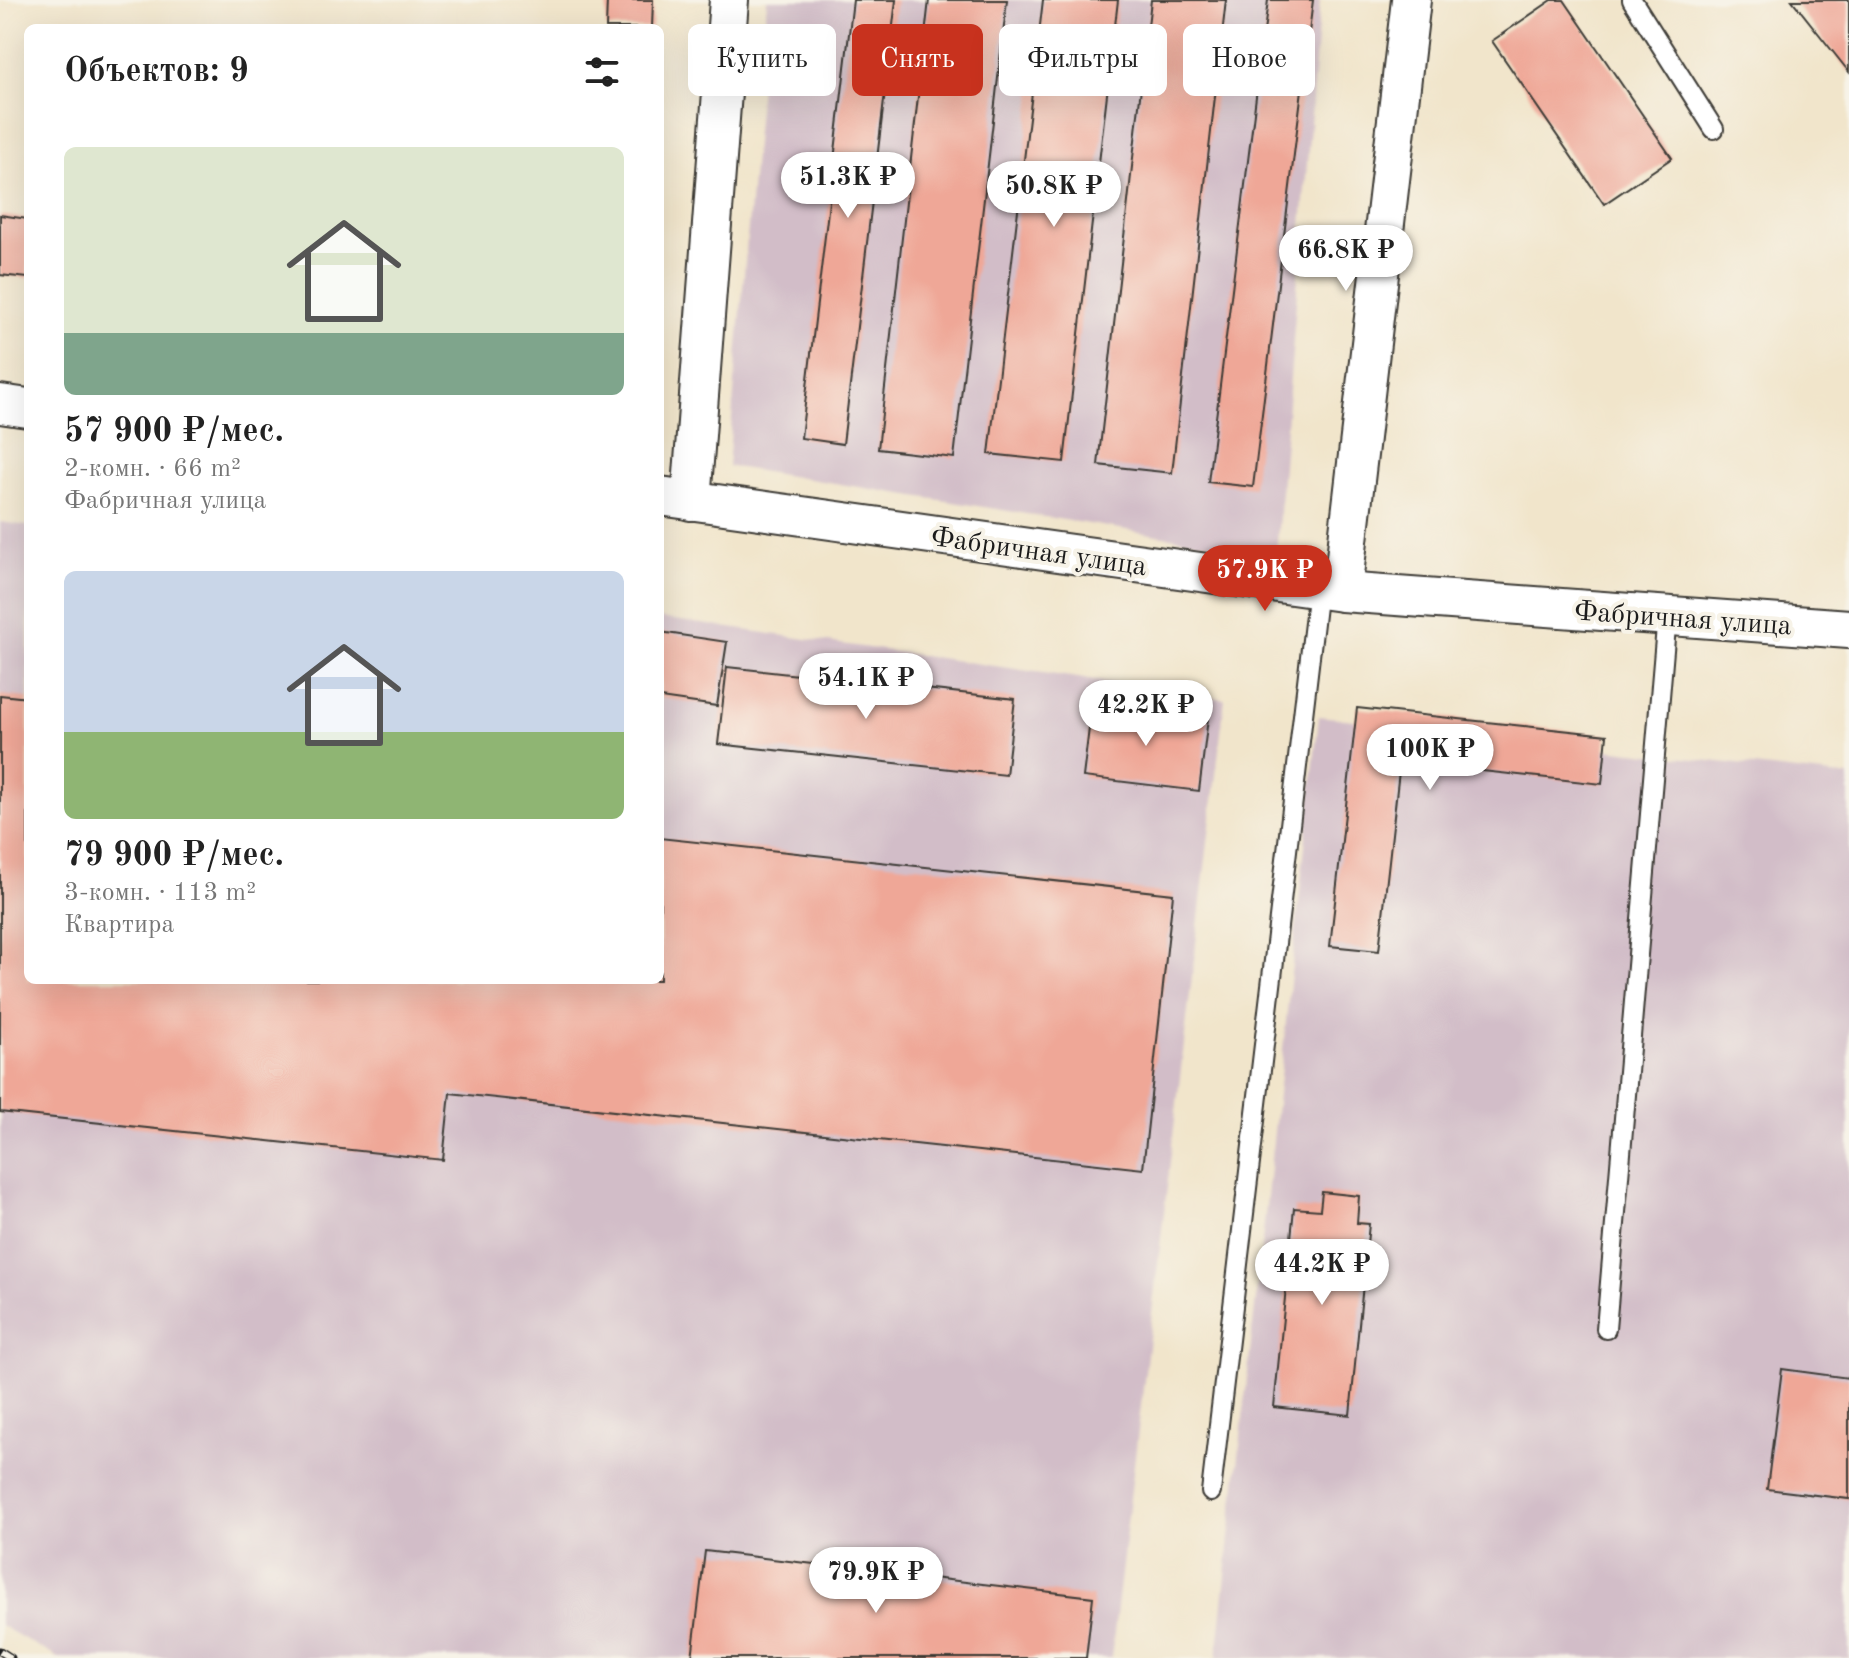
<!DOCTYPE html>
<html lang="ru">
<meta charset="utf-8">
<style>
body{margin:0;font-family:"Old Standard TT",serif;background:#f6f6f6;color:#222;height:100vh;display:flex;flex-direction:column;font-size:30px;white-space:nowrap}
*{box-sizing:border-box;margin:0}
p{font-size:26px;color:#767676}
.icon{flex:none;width:44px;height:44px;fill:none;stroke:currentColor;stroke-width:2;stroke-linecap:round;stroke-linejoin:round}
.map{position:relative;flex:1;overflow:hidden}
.panel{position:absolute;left:24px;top:24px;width:640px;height:960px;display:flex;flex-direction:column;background:#fff;border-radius:12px;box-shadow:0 8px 32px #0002}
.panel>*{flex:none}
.hud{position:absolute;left:688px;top:24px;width:760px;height:72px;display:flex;gap:16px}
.price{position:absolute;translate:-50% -68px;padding:0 18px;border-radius:28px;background:#fff;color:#222;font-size:26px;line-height:52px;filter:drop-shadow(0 2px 4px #0008)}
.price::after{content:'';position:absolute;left:50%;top:48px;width:24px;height:18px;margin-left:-12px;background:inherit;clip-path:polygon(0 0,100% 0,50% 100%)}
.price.active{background:#c8321e;color:#fff}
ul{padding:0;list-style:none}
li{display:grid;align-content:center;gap:16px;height:424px;padding:0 40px}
li span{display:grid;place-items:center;height:248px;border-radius:12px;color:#555}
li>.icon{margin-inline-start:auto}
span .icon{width:144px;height:144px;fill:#fffc;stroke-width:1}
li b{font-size:34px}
h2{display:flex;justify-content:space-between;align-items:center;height:96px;padding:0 40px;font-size:34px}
.chip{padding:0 28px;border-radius:12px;background:#fff;box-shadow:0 8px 32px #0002;font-size:28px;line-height:72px}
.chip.active{background:#c8321e;color:#fff}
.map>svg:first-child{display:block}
</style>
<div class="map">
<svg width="1849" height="1658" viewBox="0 0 1849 1658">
<rect width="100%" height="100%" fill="#f7f3e8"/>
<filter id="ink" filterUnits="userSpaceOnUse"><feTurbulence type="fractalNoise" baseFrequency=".0125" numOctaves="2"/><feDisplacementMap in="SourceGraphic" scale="16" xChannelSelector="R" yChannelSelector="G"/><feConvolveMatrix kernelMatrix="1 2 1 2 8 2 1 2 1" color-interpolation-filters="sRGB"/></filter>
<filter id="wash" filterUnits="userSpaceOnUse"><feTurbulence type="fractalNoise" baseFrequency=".006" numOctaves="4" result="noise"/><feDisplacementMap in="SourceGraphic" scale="32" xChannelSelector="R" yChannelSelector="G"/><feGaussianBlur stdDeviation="1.8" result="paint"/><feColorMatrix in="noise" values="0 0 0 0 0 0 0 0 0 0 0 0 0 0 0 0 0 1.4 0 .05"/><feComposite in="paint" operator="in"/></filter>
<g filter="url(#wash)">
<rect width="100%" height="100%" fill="#f1e5cb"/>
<g fill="#d2bdc8">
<polygon points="767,0 1320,0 1276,554 728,466"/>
<polygon points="0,522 28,526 28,980 660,980 660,618 1225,699 1111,1658 58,1658 0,1625"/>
<polygon points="1319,716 1849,777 1849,1658 1217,1658"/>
</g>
<g id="blocks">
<g fill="#efa797">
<polygon points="607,0 653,0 652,28 606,28"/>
<polygon points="853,0 896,0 843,444 801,438"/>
<polygon points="929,0 1007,0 954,458 878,449"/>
<polygon points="1043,0 1118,0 1064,462 989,454"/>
<polygon points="1151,0 1226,0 1172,473 1098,465"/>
<polygon points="1268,0 1313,0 1253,487 1208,482"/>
<polygon points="1552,0 1564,0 1672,158 1604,204 1492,41"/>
<polygon points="1792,0 1849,0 1849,72"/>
<polygon points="0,215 28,219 28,278 0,275"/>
<polygon points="660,632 727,642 717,706 660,698"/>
<polygon points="727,667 1015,699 1006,775 718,744"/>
<polygon points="0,695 28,698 28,980 660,980 660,838 1173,894 1143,1169 450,1093 443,1160 0,1112"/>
<polygon points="1092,704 1208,718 1199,791 1083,777"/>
<polygon points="1357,708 1607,735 1602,784 1400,762 1379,951 1330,946"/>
<polygon points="1322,1192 1359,1196 1357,1223 1369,1224 1350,1415 1274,1407 1294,1208 1320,1210"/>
<polygon points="1782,1369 1849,1378 1849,1499 1767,1489"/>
<polygon points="705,1551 1093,1597 1086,1658 692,1658"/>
</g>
</g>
</g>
<g filter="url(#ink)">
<use href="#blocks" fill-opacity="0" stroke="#3c3a36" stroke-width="2"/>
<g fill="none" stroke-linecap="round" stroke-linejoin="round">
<g stroke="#3c3a36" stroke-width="22">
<g id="lane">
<polyline points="1632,0 1714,129"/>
<polyline points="1606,1329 1667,615"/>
<polyline points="1211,1492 1318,589"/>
</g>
</g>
<g stroke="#3c3a36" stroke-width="42">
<g id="street">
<polyline points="0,404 28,408"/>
<polyline points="660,496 1342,592 1849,629"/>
<polyline points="691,501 729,0"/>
<polyline points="1342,592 1411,0"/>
</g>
</g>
<use href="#lane" stroke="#fff" stroke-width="18"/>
<use href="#street" stroke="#fff" stroke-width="38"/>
<g stroke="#1c1c1c" stroke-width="9">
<polyline id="rail" points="0,1651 11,1658"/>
</g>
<use href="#rail" stroke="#f7f3e8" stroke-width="6" stroke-dasharray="18" stroke-linecap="butt"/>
</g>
</g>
<g text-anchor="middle" stroke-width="8" stroke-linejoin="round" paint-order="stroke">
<g font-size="28" fill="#1c1c1c" stroke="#f7f3e8">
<text transform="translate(1039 550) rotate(8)" y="10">Фабричная улица</text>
<text transform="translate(1683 617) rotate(4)" y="10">Фабричная улица</text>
</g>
</g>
</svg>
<b class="price" style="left:848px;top:220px">51.3K ₽</b>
<b class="price" style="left:1054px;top:229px">50.8K ₽</b>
<b class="price" style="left:1346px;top:293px">66.8K ₽</b>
<b class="price active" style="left:1265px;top:613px">57.9K ₽</b>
<b class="price" style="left:866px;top:721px">54.1K ₽</b>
<b class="price" style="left:1146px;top:748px">42.2K ₽</b>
<b class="price" style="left:1430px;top:792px">100K ₽</b>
<b class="price" style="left:1322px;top:1307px">44.2K ₽</b>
<b class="price" style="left:876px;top:1615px">79.9K ₽</b>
<div class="hud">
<a class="chip">Купить</a>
<a class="chip active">Снять</a>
<a class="chip">Фильтры</a>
<a class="chip">Новое</a>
</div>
<section class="panel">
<h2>Объектов: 9<svg class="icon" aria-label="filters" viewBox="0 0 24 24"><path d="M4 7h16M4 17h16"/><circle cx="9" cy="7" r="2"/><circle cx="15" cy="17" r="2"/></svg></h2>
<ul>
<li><span style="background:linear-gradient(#dfe7d0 75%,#7fa58c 0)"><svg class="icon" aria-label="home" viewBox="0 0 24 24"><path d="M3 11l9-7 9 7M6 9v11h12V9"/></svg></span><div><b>57 900 ₽/мес.</b><p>2-комн. · 66 m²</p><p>Фабричная улица</p></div></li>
<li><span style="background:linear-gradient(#c9d6e8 65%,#8fb573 0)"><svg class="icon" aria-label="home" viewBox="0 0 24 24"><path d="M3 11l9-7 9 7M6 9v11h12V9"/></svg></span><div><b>79 900 ₽/мес.</b><p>3-комн. · 113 m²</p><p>Квартира</p></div></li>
</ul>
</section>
</div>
